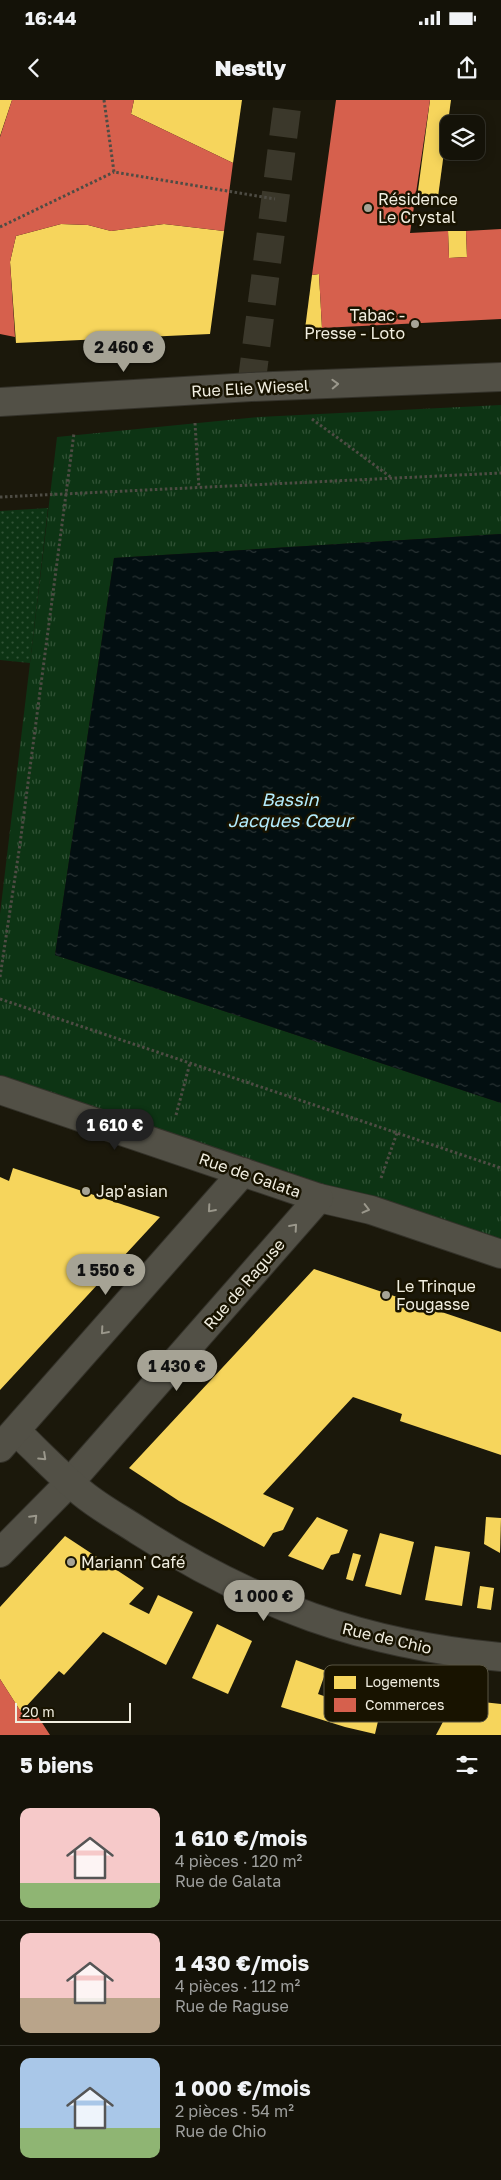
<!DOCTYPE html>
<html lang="fr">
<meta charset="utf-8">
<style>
body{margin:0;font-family:"Golos Text",sans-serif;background:#212016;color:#f1f3f6;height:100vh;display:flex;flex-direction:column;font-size:19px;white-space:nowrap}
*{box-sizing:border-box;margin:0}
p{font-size:16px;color:#9d9e9c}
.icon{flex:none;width:28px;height:28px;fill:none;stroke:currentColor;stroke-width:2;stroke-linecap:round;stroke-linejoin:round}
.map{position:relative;height:1635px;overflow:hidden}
.panel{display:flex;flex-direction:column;background:#141208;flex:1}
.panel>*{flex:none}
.fabs{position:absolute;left:440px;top:15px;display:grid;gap:10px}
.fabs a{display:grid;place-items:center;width:45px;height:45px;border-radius:10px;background:#141208;box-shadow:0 2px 12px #0003,0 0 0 1px #333229;font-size:25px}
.scale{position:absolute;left:15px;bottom:12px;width:116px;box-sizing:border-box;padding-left:5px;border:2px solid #f1eee0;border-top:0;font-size:14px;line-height:18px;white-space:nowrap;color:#f1eee0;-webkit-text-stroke:4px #181300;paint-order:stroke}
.price{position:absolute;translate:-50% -42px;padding:0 11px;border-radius:18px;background:#a6a395;color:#111;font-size:16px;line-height:32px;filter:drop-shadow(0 1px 2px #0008)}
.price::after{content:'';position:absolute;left:50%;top:30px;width:15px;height:11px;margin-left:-8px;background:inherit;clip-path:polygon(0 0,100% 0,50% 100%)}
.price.on{background:#222;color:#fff}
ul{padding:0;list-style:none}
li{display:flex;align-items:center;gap:15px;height:125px;padding:0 20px}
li+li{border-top:1px solid #333229}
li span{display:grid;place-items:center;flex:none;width:140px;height:100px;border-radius:10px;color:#555}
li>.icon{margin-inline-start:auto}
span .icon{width:60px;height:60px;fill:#fffc;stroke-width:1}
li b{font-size:21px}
h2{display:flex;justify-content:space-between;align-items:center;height:60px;padding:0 20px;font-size:21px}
.status{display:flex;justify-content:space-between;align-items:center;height:35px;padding:0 25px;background:#141208;direction:ltr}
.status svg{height:14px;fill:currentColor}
header{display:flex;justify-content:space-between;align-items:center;height:65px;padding:0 20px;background:#141208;font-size:22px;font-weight:800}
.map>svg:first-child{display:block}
</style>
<div class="status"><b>16:44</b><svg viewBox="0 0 49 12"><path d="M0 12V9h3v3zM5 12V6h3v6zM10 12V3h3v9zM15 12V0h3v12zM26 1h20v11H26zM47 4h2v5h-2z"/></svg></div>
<header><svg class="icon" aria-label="back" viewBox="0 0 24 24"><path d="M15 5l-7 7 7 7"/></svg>Nestly<svg class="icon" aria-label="share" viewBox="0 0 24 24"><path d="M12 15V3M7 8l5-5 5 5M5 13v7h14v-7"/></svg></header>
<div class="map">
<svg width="501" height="1635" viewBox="0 0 501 1635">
<defs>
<pattern id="grass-dots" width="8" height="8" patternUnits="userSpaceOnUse" patternTransform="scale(1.25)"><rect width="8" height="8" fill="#0d3414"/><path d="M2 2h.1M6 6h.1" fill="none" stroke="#315236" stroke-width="1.8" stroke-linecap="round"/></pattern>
<pattern id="park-tufts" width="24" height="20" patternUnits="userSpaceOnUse" patternTransform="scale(1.25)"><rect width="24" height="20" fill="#0d3414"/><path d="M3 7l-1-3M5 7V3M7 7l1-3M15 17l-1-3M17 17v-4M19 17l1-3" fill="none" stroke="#315236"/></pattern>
<pattern id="water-ripples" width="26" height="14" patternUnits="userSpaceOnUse" patternTransform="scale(1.25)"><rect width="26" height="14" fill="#030f11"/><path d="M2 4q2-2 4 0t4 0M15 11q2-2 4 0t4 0" fill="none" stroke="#283233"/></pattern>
</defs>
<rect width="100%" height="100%" fill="#1b180b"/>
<polygon fill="url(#grass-dots)" points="48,408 30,563 0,560 0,411"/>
<polygon fill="url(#park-tufts)" points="501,305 501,434 114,458 55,855 501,1003 501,1143 268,1068 0,978 0,814 57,337 259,317"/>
<polygon fill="url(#water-ripples)" points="501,434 501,1003 55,855 114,458"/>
<g fill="#f6d55c">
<polygon points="0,0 12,0 0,36"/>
<polygon points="134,0 242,0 233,63 131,14"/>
<polygon points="430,0 451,0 438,97 417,98"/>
<polygon points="61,124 88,125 111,131 164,124 224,131 210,234 16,243 10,162 16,136"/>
<polygon points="448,131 466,131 467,157 449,158"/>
<polygon points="319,174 322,228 305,229 312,175"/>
<polygon points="13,1068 160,1117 0,1290 0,1077 9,1081"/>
<polygon points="314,1169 501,1232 501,1355 400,1321 402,1314 353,1297 263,1394 294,1408 283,1430 273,1433 264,1447 179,1401 129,1368"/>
<polygon points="317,1417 348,1430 339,1453 331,1455 323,1470 288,1456"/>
<polygon points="486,1417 501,1418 500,1453 484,1444"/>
<polygon points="380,1433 414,1442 401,1495 365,1486"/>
<polygon points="65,1436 144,1488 129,1504 149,1514 158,1495 193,1512 166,1565 103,1532 64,1575 59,1571 21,1612 0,1579 0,1507"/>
<polygon points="435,1446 470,1452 462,1506 425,1500"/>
<polygon points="353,1453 361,1455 353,1481 346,1479"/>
<polygon points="480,1486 494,1488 491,1510 477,1508"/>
<polygon points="217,1524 252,1541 228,1594 192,1578"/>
<polygon points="296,1560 326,1571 318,1594 350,1605 356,1579 386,1587 375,1634 345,1627 281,1607"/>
<polygon points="455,1599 501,1604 501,1635 436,1635"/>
</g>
<g fill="#d6604d">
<polygon points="12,0 134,0 131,14 233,63 224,131 164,124 111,131 88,125 61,124 16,136 10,162 15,237 0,234 0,37"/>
<polygon points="336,0 430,0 410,133 448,131 449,158 467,157 466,131 501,129 501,219 322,228 319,174 312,175"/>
<polygon points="0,1579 25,1618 35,1612 50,1635 0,1635"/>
</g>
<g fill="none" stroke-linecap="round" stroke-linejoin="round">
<polyline stroke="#3b382b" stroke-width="28" stroke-dasharray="28 14" stroke-linecap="butt" points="251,287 288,0"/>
<g stroke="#34322a" stroke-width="30">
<g id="pedestrian">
<polyline points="251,287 501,277"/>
<polyline points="319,1098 371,1110 501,1154"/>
</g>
</g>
<g stroke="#34322a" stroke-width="30">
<g id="minor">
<polyline points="0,302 251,287"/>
<polyline points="0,990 319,1098 70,1382 0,1453"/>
<path d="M16 1331C38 1352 59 1374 82 1393 100 1408 121 1419 139 1431 254 1505 365 1545 501 1557"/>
<polyline points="0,1348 243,1072"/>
</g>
</g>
<g stroke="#4e4c44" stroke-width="3" stroke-dasharray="2.5 2.5" stroke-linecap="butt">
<polyline points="104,0 114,72 275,99"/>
<polyline points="0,127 114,72"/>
<polyline points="312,319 392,378"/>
<polyline points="195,323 199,388"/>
<polyline points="0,397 501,373"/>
<polyline points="0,877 20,744 74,333"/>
<polyline points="0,899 501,1068"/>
<polyline points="176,1015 190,963"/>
<polyline points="381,1078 397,1033"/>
</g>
<use href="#pedestrian" stroke="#525046" stroke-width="28"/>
<use href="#minor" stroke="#525046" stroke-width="28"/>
</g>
<defs><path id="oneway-chevron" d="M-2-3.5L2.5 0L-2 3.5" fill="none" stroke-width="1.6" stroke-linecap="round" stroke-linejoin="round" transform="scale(1.25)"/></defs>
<g stroke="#9a978b">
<use href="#oneway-chevron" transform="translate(335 284) rotate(-2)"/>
<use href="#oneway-chevron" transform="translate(211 1109) rotate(131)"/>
<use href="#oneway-chevron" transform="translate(366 1109) rotate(14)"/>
<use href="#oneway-chevron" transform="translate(294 1127) rotate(-49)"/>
<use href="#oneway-chevron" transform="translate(104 1231) rotate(131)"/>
<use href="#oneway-chevron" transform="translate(43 1357) rotate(43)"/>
<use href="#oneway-chevron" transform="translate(34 1418) rotate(-45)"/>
</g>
<g fill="#a6a395" stroke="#181300" stroke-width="2">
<circle cx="368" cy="108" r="5"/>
<circle cx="415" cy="224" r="5"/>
<circle cx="86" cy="1091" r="5"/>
<circle cx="386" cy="1195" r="5"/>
<circle cx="71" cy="1462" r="5"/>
</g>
<g text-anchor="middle" stroke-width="5" stroke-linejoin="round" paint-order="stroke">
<g font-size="16" fill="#f1eee0" stroke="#181300" text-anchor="start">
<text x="378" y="105">Résidence<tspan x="378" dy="18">Le Crystal</tspan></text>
<text x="405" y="221" text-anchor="end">Tabac -<tspan x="405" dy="18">Presse - Loto</tspan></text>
<text x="96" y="1097">Jap'asian</text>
<text x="396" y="1192">Le Trinque<tspan x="396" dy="18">Fougasse</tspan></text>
<text x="81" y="1468">Mariann' Café</text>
</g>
<g font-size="16" fill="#f1eee0" stroke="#181300">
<text transform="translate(250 288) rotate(-3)" y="6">Rue Elie Wiesel</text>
<text transform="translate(250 1075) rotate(19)" y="6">Rue de Galata</text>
<text transform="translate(244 1184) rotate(-49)" y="6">Rue de Raguse</text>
<text transform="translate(387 1538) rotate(13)" y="6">Rue de Chio</text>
</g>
<g font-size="18" font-style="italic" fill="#b4ecfc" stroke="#181300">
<text x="290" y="706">Bassin<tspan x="290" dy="21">Jacques Cœur</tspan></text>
</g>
</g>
<rect x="324" y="1565" width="164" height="57" rx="8" fill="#181300" stroke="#595543" stroke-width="1"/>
<rect x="334" y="1576" width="22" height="13" fill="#f6d55c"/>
<rect x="334" y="1598" width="22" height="14" fill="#d6604d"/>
<g font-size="14" fill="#f1eee0">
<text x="365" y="1587">Logements</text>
<text x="365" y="1610">Commerces</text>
</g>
</svg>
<div class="fabs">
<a><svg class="icon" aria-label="layers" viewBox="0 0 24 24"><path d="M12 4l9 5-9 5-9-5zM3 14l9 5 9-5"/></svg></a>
</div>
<div class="scale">20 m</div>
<b class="price" style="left:124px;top:273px">2 460 €</b>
<b class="price on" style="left:115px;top:1051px">1 610 €</b>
<b class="price" style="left:106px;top:1196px">1 550 €</b>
<b class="price" style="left:177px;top:1292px">1 430 €</b>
<b class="price" style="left:264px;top:1522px">1 000 €</b>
</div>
<section class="panel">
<h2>5 biens<svg class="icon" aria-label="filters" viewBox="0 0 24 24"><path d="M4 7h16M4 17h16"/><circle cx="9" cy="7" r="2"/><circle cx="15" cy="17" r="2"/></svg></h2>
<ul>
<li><span style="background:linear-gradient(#f6c9c9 75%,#8fb573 0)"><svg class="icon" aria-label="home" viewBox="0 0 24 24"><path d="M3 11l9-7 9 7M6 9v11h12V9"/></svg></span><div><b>1 610 €/mois</b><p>4 pièces · 120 m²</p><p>Rue de Galata</p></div></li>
<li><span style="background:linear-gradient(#f6c9c9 65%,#b9a48a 0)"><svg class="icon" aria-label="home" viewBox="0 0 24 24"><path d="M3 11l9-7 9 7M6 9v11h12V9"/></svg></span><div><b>1 430 €/mois</b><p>4 pièces · 112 m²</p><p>Rue de Raguse</p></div></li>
<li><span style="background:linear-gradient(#a9c7e8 70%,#8fb573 0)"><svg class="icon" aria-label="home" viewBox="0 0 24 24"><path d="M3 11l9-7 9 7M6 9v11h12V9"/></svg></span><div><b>1 000 €/mois</b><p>2 pièces · 54 m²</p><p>Rue de Chio</p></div></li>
</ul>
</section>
